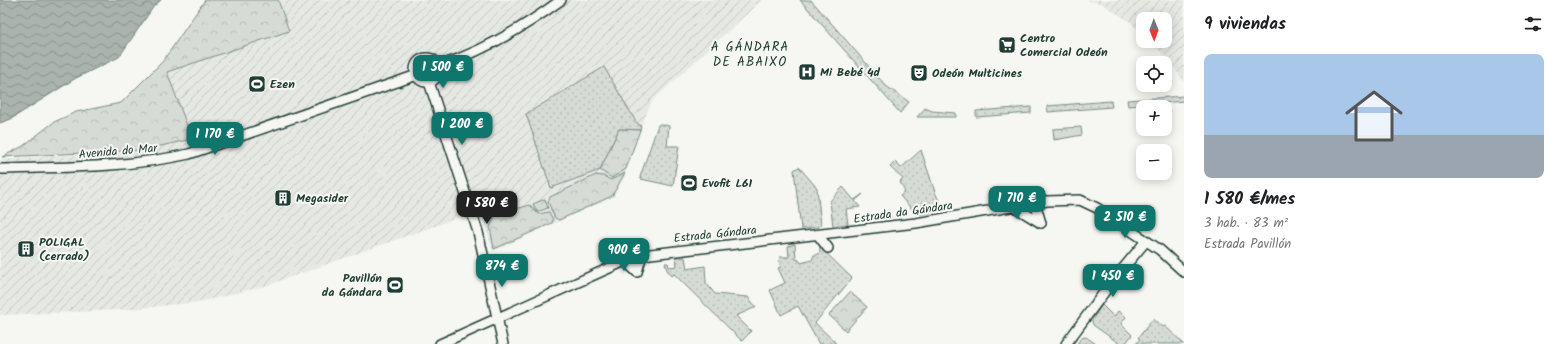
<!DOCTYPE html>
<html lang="es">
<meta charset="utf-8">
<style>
body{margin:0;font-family:Kalam,sans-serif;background:#f2f2f2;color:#202124;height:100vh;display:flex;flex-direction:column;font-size:15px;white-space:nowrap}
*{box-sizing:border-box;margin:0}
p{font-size:13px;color:#757577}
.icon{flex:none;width:22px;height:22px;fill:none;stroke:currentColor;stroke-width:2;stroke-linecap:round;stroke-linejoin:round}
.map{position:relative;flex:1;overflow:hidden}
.panel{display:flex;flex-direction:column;background:#fff;width:380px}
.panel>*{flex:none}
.needle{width:26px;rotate:179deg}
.fabs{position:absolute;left:1136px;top:12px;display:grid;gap:8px}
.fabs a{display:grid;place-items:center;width:36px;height:36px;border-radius:8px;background:#fff;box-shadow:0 2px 10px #0003;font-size:20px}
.price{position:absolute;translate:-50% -34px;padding:0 9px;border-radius:8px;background:#0f766e;color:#fff;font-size:13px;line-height:26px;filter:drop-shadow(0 1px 2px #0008)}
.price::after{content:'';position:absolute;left:50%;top:24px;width:12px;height:9px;margin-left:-6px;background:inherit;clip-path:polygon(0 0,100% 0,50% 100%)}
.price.active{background:#222;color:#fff}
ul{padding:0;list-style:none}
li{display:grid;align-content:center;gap:8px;height:212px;padding:0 20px}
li+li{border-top:1px solid #e0e0e0}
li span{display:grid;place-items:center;height:124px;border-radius:8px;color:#555}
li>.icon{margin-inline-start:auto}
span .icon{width:72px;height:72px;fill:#fffc;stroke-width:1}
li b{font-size:17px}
h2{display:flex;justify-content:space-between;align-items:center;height:48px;padding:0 20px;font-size:17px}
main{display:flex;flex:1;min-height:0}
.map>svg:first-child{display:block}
</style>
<main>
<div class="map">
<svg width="1184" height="344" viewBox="0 0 1184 344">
<defs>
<pattern id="industrial-furrows" width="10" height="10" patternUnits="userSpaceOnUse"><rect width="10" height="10" fill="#e6e8e4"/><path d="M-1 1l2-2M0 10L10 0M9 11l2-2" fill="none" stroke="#c5c8c4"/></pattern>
<pattern id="grass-dots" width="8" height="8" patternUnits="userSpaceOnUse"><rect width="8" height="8" fill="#d6dbd6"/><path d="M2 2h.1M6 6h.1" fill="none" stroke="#b7bdb8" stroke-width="1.8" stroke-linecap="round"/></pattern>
<pattern id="park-crowns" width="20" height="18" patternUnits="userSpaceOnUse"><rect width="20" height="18" fill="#d6dbd6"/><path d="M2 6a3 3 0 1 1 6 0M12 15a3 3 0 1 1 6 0" fill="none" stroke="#b7bdb8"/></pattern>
<pattern id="water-waves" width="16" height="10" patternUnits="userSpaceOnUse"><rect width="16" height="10" fill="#aab3ae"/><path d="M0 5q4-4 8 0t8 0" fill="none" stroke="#8a938e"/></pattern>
</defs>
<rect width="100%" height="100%" fill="#f6f6f2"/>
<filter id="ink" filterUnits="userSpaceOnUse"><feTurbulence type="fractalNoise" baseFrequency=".025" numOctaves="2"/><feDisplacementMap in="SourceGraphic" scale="8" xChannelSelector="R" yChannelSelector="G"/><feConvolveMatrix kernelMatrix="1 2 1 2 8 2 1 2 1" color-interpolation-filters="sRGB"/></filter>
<g filter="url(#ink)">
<g fill="url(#industrial-furrows)">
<polygon points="278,0 762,0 652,101 641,126 626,171 614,196 493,251 480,210 265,286 199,302 121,310 0,315 0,160 143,150 192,139 167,72 289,31"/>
<polygon points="1085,0 1184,0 1184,82 1168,59 1150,41 1165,41 1165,19 1143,19 1143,34 1130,22 1101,3"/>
</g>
<g fill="url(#grass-dots)" stroke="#7a8c85">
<polygon points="800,0 811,0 886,86 909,102 900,113"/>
<polygon points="604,67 636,122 641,126 640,130 619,129 600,170 551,188 526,114"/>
<polygon points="1184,96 1184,101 1128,106 1127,100"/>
<polygon points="1111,101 1112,107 1048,112 1047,106"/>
<polygon points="1031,107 1031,113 976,117 976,111"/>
<polygon points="925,108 932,111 956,113 956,117 917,117"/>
<polygon points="660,124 669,126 667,146 679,146 673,186 641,179 640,177 658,125"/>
<polygon points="921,150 935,192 943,210 917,215 900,196 905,192 900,182 903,179 890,167 895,162 901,168"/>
<polygon points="799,167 817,188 821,225 819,227 801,229 794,170"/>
<polygon points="843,187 854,200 863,194 855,201 860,207 846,209 848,224 833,226 830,201"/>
<polygon points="795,244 796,259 799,260 801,263 812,260 814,255 817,255 820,252 820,244 822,249 852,278 815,323 835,342 835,344 819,344 798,306 781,315 770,290 785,283 778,268 781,267 779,261 780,257 789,257 788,246"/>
<polygon points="676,257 685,257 687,269 705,266 706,283 715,294 748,297 756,307 736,316 751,331 742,341 674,274 672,276 667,270 665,263 668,263 669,267 677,266"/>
<polygon points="1102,305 1114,317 1118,311 1126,317 1121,324 1132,335 1125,344 1120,344 1093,325 1092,320"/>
<polygon points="1153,319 1163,327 1165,326 1184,344 1136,344 1140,339 1138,338"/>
<polygon points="1086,337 1096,344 1077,344 1081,338"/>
</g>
<g fill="url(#park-crowns)" stroke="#7a8c85">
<polygon points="205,0 278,0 289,31 167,72 192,139 143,150 2,157 23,146 54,122 76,112 121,103 163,61"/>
<polygon points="1081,127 1082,135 1054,140 1053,129"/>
<polygon points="619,129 640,130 626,169 612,178 600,170"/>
<polygon points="625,173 612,196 559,220 555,218 548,202 550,197 596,175 603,176 611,180"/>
<polygon points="545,199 548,208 537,212 533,204"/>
<polygon points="530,205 538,214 549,212 553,220 552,223 494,249 490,227 495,215"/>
<polygon points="850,292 867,307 846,331 829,315"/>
</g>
<polygon fill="url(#water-waves)" stroke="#72847d" points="0,0 161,0 154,6 119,57 76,78 11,119 0,123"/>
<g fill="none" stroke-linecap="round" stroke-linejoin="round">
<g stroke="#1f3d34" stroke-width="12">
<g id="minor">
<circle cx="427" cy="70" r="12"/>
<path d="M439 66C484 51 523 28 561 0"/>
<polyline points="429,82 478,232 503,344"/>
<path d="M0 169C64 167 126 168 189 154L417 75"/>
<polyline points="1035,203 1041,223"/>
<polyline points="1013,206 1041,223"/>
<polyline points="818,235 828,248"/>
<polyline points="625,261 637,272 642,255"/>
<polyline points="440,344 625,261 642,255 916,223 1047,201 1080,200 1097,208 1160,250 1184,272"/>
<polyline points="1066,344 1111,283 1146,241"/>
</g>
</g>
<use href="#minor" stroke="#f6f6f2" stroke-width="9"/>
</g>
</g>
<defs>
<g id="supermarket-square" transform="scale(0.9)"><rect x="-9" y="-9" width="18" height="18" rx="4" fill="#1f3d34" stroke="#f6f6f2"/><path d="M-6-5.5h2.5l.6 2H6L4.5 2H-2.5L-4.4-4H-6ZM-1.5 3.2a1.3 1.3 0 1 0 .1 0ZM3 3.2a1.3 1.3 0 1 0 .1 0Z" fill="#fff"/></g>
<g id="hospital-square" transform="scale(0.9)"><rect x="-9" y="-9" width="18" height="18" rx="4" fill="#1f3d34" stroke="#f6f6f2"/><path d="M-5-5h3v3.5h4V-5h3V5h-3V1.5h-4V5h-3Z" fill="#fff"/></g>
<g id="theatre-square" transform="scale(0.9)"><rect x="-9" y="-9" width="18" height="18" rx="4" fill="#1f3d34" stroke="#f6f6f2"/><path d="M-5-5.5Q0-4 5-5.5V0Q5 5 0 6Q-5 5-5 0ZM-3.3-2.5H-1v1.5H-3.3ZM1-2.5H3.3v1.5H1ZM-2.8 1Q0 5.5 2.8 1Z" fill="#fff"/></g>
<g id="stadium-square" transform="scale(0.9)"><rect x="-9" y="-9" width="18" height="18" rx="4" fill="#1f3d34" stroke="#f6f6f2"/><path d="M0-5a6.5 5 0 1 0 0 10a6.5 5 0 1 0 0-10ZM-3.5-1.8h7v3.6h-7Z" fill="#fff"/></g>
<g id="building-square" transform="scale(0.9)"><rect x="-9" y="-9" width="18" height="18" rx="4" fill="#1f3d34" stroke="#f6f6f2"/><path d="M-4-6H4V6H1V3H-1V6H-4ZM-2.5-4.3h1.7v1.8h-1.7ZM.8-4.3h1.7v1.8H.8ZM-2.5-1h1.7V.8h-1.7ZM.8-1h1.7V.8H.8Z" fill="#fff"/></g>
</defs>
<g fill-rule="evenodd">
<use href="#supermarket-square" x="1007" y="45"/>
<use href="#hospital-square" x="807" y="72"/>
<use href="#theatre-square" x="919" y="73"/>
<use href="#stadium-square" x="257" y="84"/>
<use href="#stadium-square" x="689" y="183"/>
<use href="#building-square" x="283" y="198"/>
<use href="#building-square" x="26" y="249"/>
<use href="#stadium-square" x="395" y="285"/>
</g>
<g text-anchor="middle" stroke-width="4" stroke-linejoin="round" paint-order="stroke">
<g font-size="12" font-weight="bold" fill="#1f3d34" stroke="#f6f6f2" text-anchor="start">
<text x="1020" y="42">Centro<tspan x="1020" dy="14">Comercial Odeón</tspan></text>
<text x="820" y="76">Mi Bebé 4d</text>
<text x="932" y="77">Odeón Multicines</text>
<text x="270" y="88">Ezen</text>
<text x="702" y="187">Evofit L61</text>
<text x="296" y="202">Megasider</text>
<text x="39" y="246">POLIGAL<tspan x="39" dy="14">(cerrado)</tspan></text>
<text x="382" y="282" text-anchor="end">Pavillón<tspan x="382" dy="14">da Gándara</tspan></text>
</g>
<g font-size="12" fill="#1f3d34" stroke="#f6f6f2">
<text transform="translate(118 151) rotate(-5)" y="4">Avenida do Mar</text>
<text transform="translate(903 212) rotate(-8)" y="4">Estrada da Gándara</text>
<text transform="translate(715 234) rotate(-6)" y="4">Estrada Gándara</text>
</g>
<g font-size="13" letter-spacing="1" fill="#1f3d34" stroke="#f6f6f2">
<text x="750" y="51">A GÁNDARA<tspan x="750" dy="15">DE ABAIXO</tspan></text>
</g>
</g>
</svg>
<div class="fabs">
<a><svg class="needle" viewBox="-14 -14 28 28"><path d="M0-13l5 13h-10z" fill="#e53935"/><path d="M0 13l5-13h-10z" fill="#757577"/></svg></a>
<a><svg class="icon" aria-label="locate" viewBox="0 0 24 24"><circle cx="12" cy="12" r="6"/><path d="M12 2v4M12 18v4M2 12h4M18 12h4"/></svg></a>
<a>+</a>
<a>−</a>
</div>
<b class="price" style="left:443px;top:89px">1 500 €</b>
<b class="price" style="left:462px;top:146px">1 200 €</b>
<b class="price" style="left:215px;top:156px">1 170 €</b>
<b class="price" style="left:1017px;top:220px">1 710 €</b>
<b class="price active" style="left:487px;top:225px">1 580 €</b>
<b class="price" style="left:1125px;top:239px">2 510 €</b>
<b class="price" style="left:624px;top:272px">900 €</b>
<b class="price" style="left:502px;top:288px">874 €</b>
<b class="price" style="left:1113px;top:298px">1 450 €</b>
</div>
<section class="panel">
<h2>9 viviendas<svg class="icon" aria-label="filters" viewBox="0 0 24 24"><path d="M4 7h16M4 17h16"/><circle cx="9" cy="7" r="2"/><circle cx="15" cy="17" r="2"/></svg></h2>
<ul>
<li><span style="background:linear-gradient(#a9c7e8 65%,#9aa5b1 0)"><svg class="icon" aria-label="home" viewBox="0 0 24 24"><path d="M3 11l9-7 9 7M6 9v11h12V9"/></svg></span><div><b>1 580 €/mes</b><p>3 hab. · 83 m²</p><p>Estrada Pavillón</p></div></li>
</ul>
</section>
</main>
